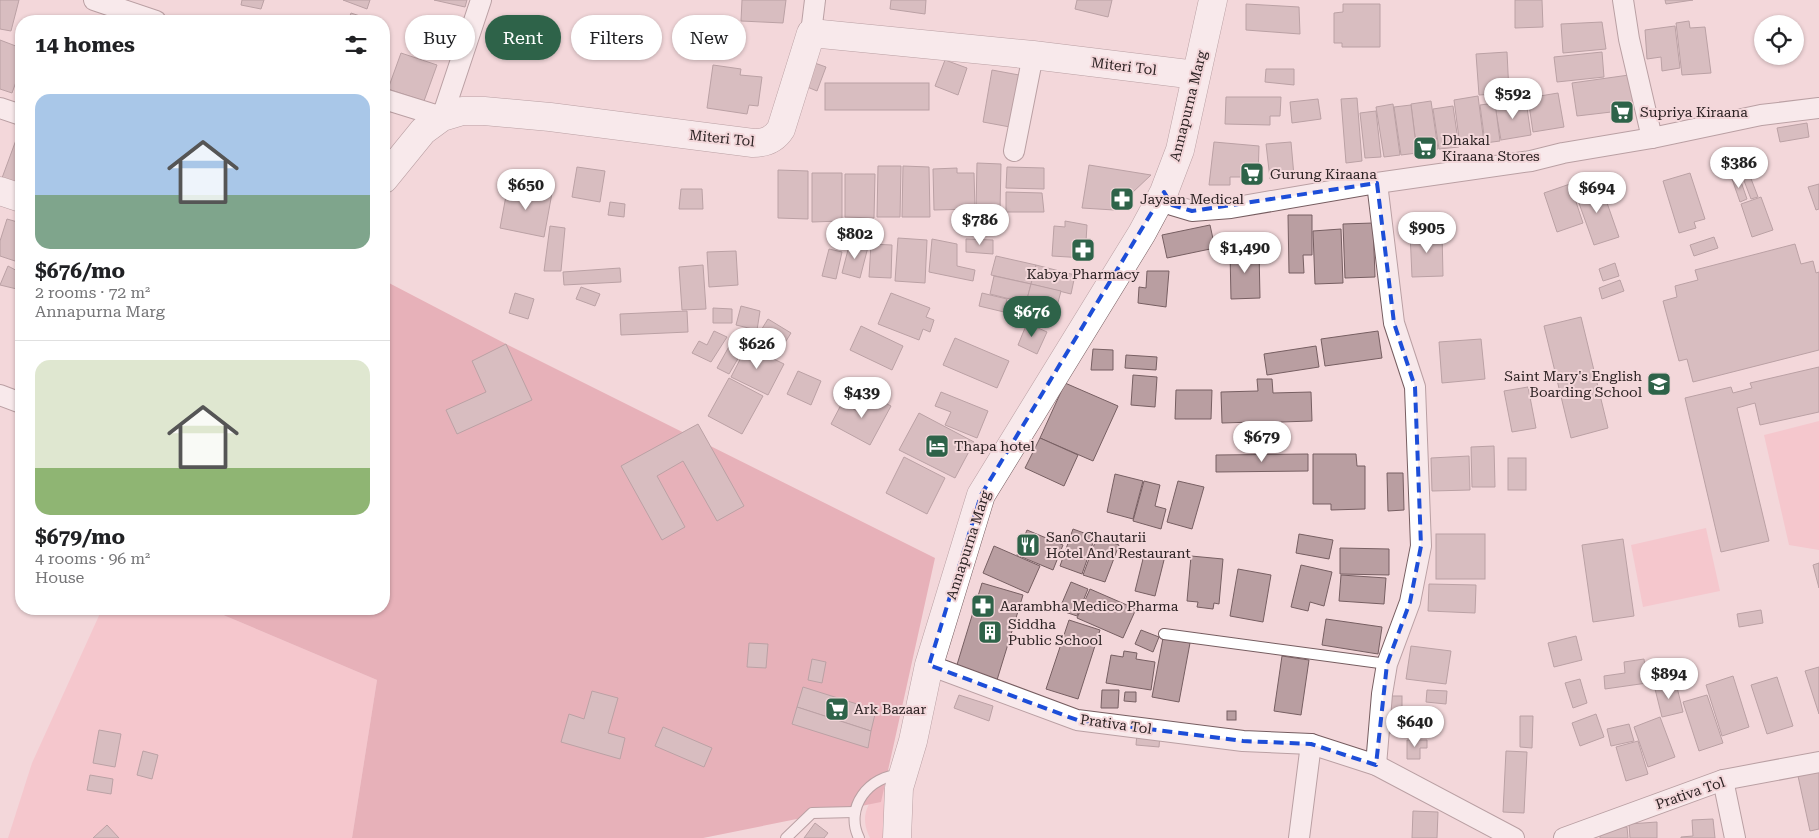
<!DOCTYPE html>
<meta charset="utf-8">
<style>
body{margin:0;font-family:"Roboto Serif",serif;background:#f2f2f2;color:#202124;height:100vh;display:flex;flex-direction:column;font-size:19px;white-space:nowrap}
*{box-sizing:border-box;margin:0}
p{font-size:16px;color:#757577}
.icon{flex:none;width:28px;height:28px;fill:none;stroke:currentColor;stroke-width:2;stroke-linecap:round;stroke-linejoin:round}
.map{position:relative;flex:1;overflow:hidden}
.drawer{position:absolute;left:15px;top:15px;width:375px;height:600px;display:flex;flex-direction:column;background:#fff;border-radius:20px;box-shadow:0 1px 4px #0004}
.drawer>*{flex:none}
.banner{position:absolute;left:405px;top:15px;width:475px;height:45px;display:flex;gap:10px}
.fabs{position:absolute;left:1754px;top:15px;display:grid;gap:10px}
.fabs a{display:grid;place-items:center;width:50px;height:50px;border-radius:50%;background:#fff;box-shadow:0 1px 4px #0004;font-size:25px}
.price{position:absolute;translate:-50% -42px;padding:0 11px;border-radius:18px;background:#fff;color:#222;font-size:16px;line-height:32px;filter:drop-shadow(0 1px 2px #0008)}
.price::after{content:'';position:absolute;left:50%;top:30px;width:15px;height:11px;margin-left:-8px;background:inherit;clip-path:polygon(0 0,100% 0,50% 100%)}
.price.selected{background:#2e6349;color:#fff}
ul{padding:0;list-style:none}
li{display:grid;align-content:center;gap:10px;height:265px;padding:0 20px}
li+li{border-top:1px solid #e0e0e0}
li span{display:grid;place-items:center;height:155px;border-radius:15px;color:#555}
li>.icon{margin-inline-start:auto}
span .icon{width:90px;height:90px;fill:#fffc;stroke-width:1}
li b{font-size:21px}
h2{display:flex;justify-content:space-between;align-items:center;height:60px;padding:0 20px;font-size:21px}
.tag{padding:0 18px;border-radius:22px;background:#fff;box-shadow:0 1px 4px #0004;font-size:18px;line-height:45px}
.tag.selected{background:#2e6349;color:#fff}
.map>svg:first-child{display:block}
</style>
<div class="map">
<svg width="1819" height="838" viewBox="0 0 1819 838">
<rect width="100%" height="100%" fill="#f3d7da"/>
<g fill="#f8b4bd">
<polygon points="1819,421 1819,550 1789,545 1764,435"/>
<polygon points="1706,528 1720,591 1643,607 1631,545"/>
<polygon points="102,609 209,609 377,680 352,838 8,838 32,763"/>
<path d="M886 787 890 838H870C859 817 867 799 886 787Z"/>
</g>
<polygon fill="#da8390" points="389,283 506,344 935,558 881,802 703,838 352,838 377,680 209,609 384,609 384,293"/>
<g fill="#b99ea1" stroke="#775f62">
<polygon points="0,0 19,0 11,31 0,29"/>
<polygon points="242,0 264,0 261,9 241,5"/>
<polygon points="343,0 370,0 367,9"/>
<polygon points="434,0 467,0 465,7"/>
<polygon points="742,0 786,0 783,23 741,21"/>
<polygon points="891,0 926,0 925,14 890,9"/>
<polygon points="1077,0 1112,0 1108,17 1075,9"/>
<polygon points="1515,0 1542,0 1543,27 1515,28"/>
<polygon points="1665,0 1693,0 1666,4"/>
<polygon points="1246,4 1299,7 1300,34 1246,30"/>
<polygon points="1343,4 1380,4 1380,47 1342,47 1342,43 1334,43 1334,13 1343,12"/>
<polygon points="351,13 375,21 348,21"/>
<polygon points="1689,21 1690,28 1705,27 1711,73 1682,75 1676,23"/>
<polygon points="1602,22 1606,49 1563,53 1561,24"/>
<polygon points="1675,26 1680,68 1662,71 1661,57 1647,59 1645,30"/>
<polygon points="0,40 21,48 21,68 12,93 0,89"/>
<polygon points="1507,52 1509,93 1479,95 1476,54"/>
<polygon points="1602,52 1604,77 1557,82 1554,57"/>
<polygon points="401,53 437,65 424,101 388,89"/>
<polygon points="945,60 967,68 958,95 935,86"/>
<polygon points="809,61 826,67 817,91 800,84"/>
<polygon points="713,65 741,69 740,75 762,77 758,106 749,105 747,114 707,108"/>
<polygon points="1266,69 1294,69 1294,85 1265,82"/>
<polygon points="992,70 1019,75 1010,127 983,122"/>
<polygon points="1629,75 1637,109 1577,116 1572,83"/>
<rect x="825" y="83" width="104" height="27"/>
<polygon points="1558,93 1564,127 1533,132 1528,98"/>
<polygon points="1478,96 1484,143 1460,146 1454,100"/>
<polygon points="1226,97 1281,97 1280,116 1270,116 1270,125 1225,124"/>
<polygon points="1357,98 1362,161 1346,163 1341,99"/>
<polygon points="1318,99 1321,119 1292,123 1290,102"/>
<polygon points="1431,101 1438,149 1417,152 1411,104"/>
<polygon points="1526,101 1531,135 1501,140 1495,106"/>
<polygon points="1495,103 1500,141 1485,143 1480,105"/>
<polygon points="1393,104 1400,155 1384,157 1376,107"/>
<polygon points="1411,105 1417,153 1401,155 1394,107"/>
<polygon points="1453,106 1459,147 1439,149 1433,109"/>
<polygon points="1376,111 1381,157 1365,158 1360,113"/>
<polygon points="1807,123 1809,137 1780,142 1777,128"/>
<polygon points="16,140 21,142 21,186 2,178"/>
<polygon points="1214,142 1259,146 1258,177 1230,177 1230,185 1209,185"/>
<polygon points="1291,142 1294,176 1270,179 1266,144"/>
<polygon points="977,163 1001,164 1000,210 976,210"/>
<polygon points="1089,165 1151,175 1114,210 1082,208"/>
<polygon points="878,166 901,166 900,217 877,217"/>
<polygon points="903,166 929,167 930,217 902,217"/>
<polygon points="577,167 605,171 600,202 572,197"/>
<polygon points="1007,167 1044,168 1044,189 1006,188"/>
<polygon points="957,168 957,173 974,173 975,209 934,210 933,169"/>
<polygon points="778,170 808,171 808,219 778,218"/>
<polygon points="812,173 842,173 842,221 812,222"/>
<polygon points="1690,173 1705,219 1694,222 1696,228 1679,233 1663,181"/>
<polygon points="845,174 875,174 874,218 845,217"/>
<polygon points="1739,176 1747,199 1740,202 1732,179"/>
<polygon points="1750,176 1758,197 1751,199 1743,178"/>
<polygon points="1600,183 1619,237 1594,245 1575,192"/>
<polygon points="1570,184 1583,223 1557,232 1544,193"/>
<polygon points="1819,184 1819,209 1816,210 1808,187"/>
<polygon points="508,185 552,193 544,237 500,228"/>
<polygon points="681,189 702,189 703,209 679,209"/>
<polygon points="1006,192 1042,193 1044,212 1006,212"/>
<polygon points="1761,197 1773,230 1752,237 1741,204"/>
<polygon points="610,202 625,204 624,217 608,215"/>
<polygon points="1288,215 1312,215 1312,255 1303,255 1304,273 1289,273"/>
<polygon points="7,219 21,223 21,263 0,256 0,241"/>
<polygon points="1065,221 1087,225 1085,258 1052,256 1054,226 1065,227"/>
<polygon points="1373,223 1375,277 1345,278 1343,224"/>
<polygon points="1210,225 1215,248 1167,258 1162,235"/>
<polygon points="550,226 565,228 561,271 544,271"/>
<polygon points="1341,229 1343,283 1315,284 1313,231"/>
<polygon points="1442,231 1443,276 1412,277 1410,232"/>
<polygon points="1714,237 1718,248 1694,256 1690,245"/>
<polygon points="898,238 927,240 925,283 895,281"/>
<polygon points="932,239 957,244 957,266 975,270 973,281 929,272"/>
<polygon points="966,239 993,240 993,254 966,252"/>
<polygon points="850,242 868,247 860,278 842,273"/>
<polygon points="871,244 892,245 891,278 869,277"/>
<polygon points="1795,244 1801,264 1813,261 1816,273 1819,272 1819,350 1693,382 1687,359 1679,361 1663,301 1677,297 1675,286 1698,280 1695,270"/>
<polygon points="829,249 842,252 836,279 822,276"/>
<polygon points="1259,250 1260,298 1231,299 1230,251"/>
<polygon points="736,251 738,285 709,287 707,252"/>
<polygon points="996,256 1036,265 1031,284 991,275"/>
<polygon points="1615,263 1619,276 1603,281 1599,269"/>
<polygon points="703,265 706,309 682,310 679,267"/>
<polygon points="1036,265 1075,275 1071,294 1031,284"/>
<polygon points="8,266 21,273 21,290 0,285"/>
<polygon points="620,268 621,282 564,285 563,272"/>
<polygon points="1147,271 1169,271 1166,307 1138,303 1139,287 1146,288"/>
<polygon points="994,276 1031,284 1026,303 990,294"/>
<polygon points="1620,280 1624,291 1602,299 1599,288"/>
<polygon points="1031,284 1061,291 1056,310 1026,303"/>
<polygon points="581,287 600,294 595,306 576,299"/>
<polygon points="515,293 534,299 528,319 509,313"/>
<polygon points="891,293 930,308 926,317 934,320 930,332 923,329 919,340 878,324"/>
<polygon points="982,293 1007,299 1004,312 979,306"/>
<polygon points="741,306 760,311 757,330 736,325"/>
<polygon points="713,308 732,309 732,323 713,323"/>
<polygon points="687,311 688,332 621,335 620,314"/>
<polygon points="1581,317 1608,428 1571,438 1544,326"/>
<polygon points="768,319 791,333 778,354 755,340"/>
<polygon points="1027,323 1047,332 1037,354 1018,345"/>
<polygon points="861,326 903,346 892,370 850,350"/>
<polygon points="714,331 727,337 711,362 692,353 699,341 707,345"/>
<polygon points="1378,331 1382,358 1325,366 1321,339"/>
<polygon points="955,338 1009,361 997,388 943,365"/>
<polygon points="1481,339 1485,379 1442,383 1439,342"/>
<polygon points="731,343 743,350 729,374 717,368"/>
<polygon points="506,344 532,400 457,434 446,410 486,392 472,361"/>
<polygon points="747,346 784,364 768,395 731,377"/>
<polygon points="1316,346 1319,367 1267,375 1264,354"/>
<polygon points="1093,349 1113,350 1113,370 1091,370"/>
<polygon points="1126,355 1157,357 1156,370 1125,368"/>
<polygon points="1819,367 1819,412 1760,425 1755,403 1737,408 1769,541 1721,552 1685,398 1731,387 1733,393 1752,388 1750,383"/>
<polygon points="798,371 821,381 811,405 787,394"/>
<polygon points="1133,375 1157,377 1155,407 1131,405"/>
<polygon points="729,378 763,396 742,434 708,416"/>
<polygon points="1257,379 1272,379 1273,393 1311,392 1312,421 1281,422 1282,443 1256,444 1255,422 1222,423 1221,392 1258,391"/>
<polygon points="1065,383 1118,406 1093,461 1040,438"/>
<polygon points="1528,387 1536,428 1512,432 1504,391"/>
<polygon points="1176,390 1212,390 1211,419 1175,419"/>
<polygon points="941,392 988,411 977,438 945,425 951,412 935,406"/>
<polygon points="868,394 891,406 870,445 831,424 842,403 859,412"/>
<polygon points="919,413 974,442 955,478 899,450"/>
<polygon points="698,424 744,506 717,521 683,461 657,476 685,527 662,540 621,466"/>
<polygon points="1040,438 1078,455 1064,486 1025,468"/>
<polygon points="1494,446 1495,487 1472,487 1471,447"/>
<polygon points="1308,454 1308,471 1216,472 1216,455"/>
<polygon points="1313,454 1356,454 1357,466 1365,466 1365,509 1331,510 1331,504 1313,504"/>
<polygon points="1469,456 1470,490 1432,491 1431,458"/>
<polygon points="904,457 945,478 927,514 886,493"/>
<rect x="1508" y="458" width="18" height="32"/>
<polygon points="1387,473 1403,473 1404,510 1388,511"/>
<polygon points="1115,474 1143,481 1133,519 1107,512"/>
<polygon points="1144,481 1160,485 1155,506 1166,509 1161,529 1133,521"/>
<polygon points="1178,481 1204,487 1192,529 1167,522"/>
<polygon points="1073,529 1095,537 1082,574 1060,566"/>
<polygon points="1027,530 1063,545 1053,570 1017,555"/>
<polygon points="1299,534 1333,540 1329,559 1296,553"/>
<rect x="1436" y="534" width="49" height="45"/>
<polygon points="1097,537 1119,545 1105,582 1083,575"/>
<polygon points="1623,539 1634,616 1593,622 1582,545"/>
<polygon points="994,546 1040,566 1028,593 983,573"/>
<polygon points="1340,548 1389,549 1389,575 1340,574"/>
<polygon points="1145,551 1165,556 1155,596 1135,591"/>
<polygon points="1191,556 1223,559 1219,604 1214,603 1213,609 1197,607 1198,602 1187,601"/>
<polygon points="1819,563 1819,588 1813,565"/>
<polygon points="1301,565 1332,572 1324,606 1310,602 1308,611 1291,607"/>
<polygon points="1238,569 1271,575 1263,622 1230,616"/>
<polygon points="1341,575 1386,578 1384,604 1339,601"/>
<polygon points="1071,582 1088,589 1077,616 1059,610"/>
<polygon points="982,583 1023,595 997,680 956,668"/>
<polygon points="1429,584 1476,585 1475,613 1428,611"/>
<polygon points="1090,589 1136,609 1123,638 1077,618"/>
<polygon points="1761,610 1763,623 1739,627 1737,614"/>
<polygon points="1326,619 1382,627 1378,654 1322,645"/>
<polygon points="1069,620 1100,630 1078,699 1046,689"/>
<polygon points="1141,630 1159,637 1153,652 1135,644"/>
<polygon points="1576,636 1582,660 1554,667 1548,643"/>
<polygon points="1163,638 1190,643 1179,702 1152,697"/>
<polygon points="749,643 768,644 766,668 747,667"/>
<polygon points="1411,646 1451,651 1446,684 1406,679"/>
<polygon points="1124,651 1137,653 1136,659 1155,662 1151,690 1106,683 1111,655 1123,657"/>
<polygon points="1282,656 1309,660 1301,715 1274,711"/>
<polygon points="812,659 826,662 822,683 808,680"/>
<polygon points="1644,659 1647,683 1605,689 1604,676 1625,673 1624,662"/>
<polygon points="1819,667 1819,714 1805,671"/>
<polygon points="1733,676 1749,727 1722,736 1706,685"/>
<polygon points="1777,677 1793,726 1767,734 1751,685"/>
<polygon points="1580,679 1587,703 1573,708 1565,683"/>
<polygon points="1676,683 1683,712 1662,717 1655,689"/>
<polygon points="803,687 876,710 871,731 797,707"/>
<polygon points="1102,690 1119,690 1118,708 1101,708"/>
<polygon points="1427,690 1447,691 1446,704 1426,702"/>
<polygon points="592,691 618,698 608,733 625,738 620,759 561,742 569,714 584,719"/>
<polygon points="1125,692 1136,692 1136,702 1124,701"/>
<polygon points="959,695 993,706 989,721 954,708"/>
<polygon points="1707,695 1723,743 1699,751 1683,702"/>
<rect x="1386" y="696" width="16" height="37"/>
<polygon points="797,707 871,731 868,748 792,724"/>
<rect x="1227" y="711" width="9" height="9"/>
<polygon points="1596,714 1604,737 1580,746 1572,723"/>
<polygon points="1520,716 1533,716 1532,748 1520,747"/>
<polygon points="1660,717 1675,757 1648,767 1634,727"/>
<polygon points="1629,724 1634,741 1611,746 1607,729"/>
<polygon points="1408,726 1425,727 1424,737 1408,737"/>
<polygon points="663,727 712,748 704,767 655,746"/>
<polygon points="99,730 121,734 115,767 93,763"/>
<polygon points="1137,733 1160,735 1159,747 1136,745"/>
<polygon points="1407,740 1427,740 1427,748 1420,748 1420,759 1407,759"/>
<polygon points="1638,741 1648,774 1626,781 1616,747"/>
<polygon points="143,751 158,755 152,779 137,775"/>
<polygon points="1506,751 1527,752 1524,813 1503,812"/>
<polygon points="1819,772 1819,829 1810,831 1798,776"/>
<polygon points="90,775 113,779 111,794 87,790"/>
<polygon points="1413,811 1438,812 1437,838 1412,838"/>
<polygon points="1713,819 1715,838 1681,838 1681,837 1693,836 1692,820"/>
<polygon points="1657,822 1657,838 1630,838 1629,824"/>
<polygon points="815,823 828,833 824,838 804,838"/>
<polygon points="107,825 119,838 93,838"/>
<polygon points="1627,827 1628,838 1600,838 1600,828"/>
</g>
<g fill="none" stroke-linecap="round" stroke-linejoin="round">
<g stroke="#765d60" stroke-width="12">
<g id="lane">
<polyline points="1164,634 1387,664"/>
<polyline points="786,838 812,813 855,812"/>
<path d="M859 838C844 808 869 775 901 775"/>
</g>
</g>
<g stroke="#765d60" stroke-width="22">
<g id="street">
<polyline points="94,0 156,21"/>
<polyline points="1623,0 1629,39 1652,138"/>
<polyline points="811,33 815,0"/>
<polyline points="384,99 442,117 481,0"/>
<polyline points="0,108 21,115"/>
<polyline points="1014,151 1033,55"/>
<polyline points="1164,192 1172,205 1192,211 1231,208 1377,183 1531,161 1563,153 1652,138 1761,115 1819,108"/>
<polyline points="0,395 21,403"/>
<polyline points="929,665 1077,720 1243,741 1311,744 1376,765 1514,838"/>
<polyline points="1376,765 1382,694 1387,664 1410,602 1421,546 1415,387 1394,323 1377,183"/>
<polyline points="1723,780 1735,838"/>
<polyline points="1299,838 1311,744"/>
<polyline points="1564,838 1723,780 1819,762"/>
</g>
</g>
<g stroke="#765d60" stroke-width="29">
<g id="secondary">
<path d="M384 179 423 131 442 117 462 111H484L550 117 753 143C765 143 774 140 781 129L811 33 1033 55 1196 75"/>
<polyline points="0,191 21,198"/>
<polyline points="897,838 899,788 913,741 929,665 981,495 1142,233 1164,192 1180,150 1213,0"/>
</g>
</g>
<use href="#lane" stroke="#fff" stroke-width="10"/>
<use href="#street" stroke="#fff" stroke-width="20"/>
<use href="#secondary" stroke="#fff" stroke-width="28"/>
</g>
<path d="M0 0H1819V838H0ZM1377 183 1394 323 1415 387 1421 546 1410 602 1387 664 1376 765 1311 744 1243 741 1077 720 929 665 981 495 1164 192 1172 205 1192 211Z" fill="#f3d7da" fill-opacity=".55" fill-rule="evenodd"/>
<path fill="none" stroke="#1d4ed8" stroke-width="4" stroke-dasharray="10 6" stroke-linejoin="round" d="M1377 183 1394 323 1415 387 1421 546 1410 602 1387 664 1376 765 1311 744 1243 741 1077 720 929 665 981 495 1164 192 1172 205 1192 211Z"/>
<defs>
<g id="supermarket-square" transform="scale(1.25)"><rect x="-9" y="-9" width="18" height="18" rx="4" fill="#2e6349" stroke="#f3d7da"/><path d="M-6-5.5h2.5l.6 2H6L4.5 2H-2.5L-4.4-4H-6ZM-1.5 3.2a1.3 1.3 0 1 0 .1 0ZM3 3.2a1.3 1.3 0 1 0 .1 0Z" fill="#fff"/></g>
<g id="pharmacy-square" transform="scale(1.25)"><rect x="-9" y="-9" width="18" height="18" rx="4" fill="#2e6349" stroke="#f3d7da"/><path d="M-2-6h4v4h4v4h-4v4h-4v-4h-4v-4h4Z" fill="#fff"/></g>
<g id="school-square" transform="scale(1.25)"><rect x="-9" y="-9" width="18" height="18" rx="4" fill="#2e6349" stroke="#f3d7da"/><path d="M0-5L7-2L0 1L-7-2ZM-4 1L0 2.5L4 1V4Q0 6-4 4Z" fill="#fff"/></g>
<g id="hotel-square" transform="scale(1.25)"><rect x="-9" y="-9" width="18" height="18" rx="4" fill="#2e6349" stroke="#f3d7da"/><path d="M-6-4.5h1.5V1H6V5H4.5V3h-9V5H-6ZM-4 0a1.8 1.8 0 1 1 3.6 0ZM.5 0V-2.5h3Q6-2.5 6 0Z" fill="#fff"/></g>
<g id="restaurant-square" transform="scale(1.25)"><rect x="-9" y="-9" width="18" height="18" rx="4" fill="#2e6349" stroke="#f3d7da"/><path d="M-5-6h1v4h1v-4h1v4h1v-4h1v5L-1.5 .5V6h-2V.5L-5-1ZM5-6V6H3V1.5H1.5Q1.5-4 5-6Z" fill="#fff"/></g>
<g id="building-square" transform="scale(1.25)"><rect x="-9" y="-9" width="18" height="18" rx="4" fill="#2e6349" stroke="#f3d7da"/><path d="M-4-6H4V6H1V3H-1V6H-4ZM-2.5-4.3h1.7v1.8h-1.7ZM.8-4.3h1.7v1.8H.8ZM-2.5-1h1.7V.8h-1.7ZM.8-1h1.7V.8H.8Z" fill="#fff"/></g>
</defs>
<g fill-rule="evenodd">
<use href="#supermarket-square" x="1622" y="112"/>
<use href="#supermarket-square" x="1425" y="148"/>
<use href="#supermarket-square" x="1252" y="174"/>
<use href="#pharmacy-square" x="1122" y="199"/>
<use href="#pharmacy-square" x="1083" y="250"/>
<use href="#school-square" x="1659" y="384"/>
<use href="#hotel-square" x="937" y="446"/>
<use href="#restaurant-square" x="1028" y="545"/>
<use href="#pharmacy-square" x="983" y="606"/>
<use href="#building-square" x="990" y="632"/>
<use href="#supermarket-square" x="837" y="709"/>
</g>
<g text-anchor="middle" stroke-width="4" stroke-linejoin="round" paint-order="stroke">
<g font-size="14" fill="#2d2324" stroke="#f3d7da">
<text transform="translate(1124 66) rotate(7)" y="5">Miteri Tol</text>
<text transform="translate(1188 106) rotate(-76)" y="5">Annapurna Marg</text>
<text transform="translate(722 138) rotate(6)" y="5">Miteri Tol</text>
<text transform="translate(968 545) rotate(-72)" y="5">Annapurna Marg</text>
<text transform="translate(1116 724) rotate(8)" y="5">Prativa Tol</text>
<text transform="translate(1690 793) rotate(-19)" y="5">Prativa Tol</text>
</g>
<g font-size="14" fill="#2d2324" stroke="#f3d7da" text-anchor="start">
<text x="1640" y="117">Supriya Kiraana</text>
<text x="1442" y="145">Dhakal<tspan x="1442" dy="16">Kiraana Stores</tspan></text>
<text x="1270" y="179">Gurung Kiraana</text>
<text x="1140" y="204">Jaysan Medical</text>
<text x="1083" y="279" text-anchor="middle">Kabya Pharmacy</text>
<text x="1642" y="381" text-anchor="end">Saint Mary's English<tspan x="1642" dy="16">Boarding School</tspan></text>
<text x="954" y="451">Thapa hotel</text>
<text x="1046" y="542">Sano Chautarii<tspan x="1046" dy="16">Hotel And Restaurant</tspan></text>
<text x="1000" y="611">Aarambha Medico Pharma</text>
<text x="1008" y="629">Siddha<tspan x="1008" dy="16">Public School</tspan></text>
<text x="854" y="714">Ark Bazaar</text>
</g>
</g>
</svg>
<div class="fabs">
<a><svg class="icon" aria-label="locate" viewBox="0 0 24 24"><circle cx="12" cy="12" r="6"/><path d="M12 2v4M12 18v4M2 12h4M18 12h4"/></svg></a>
</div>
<b class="price" style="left:1513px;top:120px">$592</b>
<b class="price" style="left:1739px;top:189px">$386</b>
<b class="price" style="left:526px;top:211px">$650</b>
<b class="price" style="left:1597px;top:214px">$694</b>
<b class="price" style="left:980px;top:246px">$786</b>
<b class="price" style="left:1427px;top:254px">$905</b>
<b class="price" style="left:855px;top:260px">$802</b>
<b class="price" style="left:1245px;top:274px">$1,490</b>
<b class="price selected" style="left:1032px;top:338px">$676</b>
<b class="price" style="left:757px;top:370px">$626</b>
<b class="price" style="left:862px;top:419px">$439</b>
<b class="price" style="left:1262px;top:463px">$679</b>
<b class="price" style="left:1669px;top:700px">$894</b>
<b class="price" style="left:1415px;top:748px">$640</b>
<div class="banner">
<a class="tag">Buy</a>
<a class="tag selected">Rent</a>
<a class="tag">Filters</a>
<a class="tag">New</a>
</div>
<section class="drawer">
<h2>14 homes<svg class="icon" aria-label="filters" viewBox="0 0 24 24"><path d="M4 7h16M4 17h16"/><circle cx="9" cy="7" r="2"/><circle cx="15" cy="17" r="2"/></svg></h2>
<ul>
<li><span style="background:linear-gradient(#a9c7e8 65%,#7fa58c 0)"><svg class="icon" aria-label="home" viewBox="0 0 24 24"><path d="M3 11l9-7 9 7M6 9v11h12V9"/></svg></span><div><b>$676/mo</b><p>2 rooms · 72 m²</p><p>Annapurna Marg</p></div></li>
<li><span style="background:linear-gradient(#dfe7d0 70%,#8fb573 0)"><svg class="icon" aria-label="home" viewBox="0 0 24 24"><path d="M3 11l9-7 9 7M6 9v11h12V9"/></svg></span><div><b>$679/mo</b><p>4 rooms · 96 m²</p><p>House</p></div></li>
</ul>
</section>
</div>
